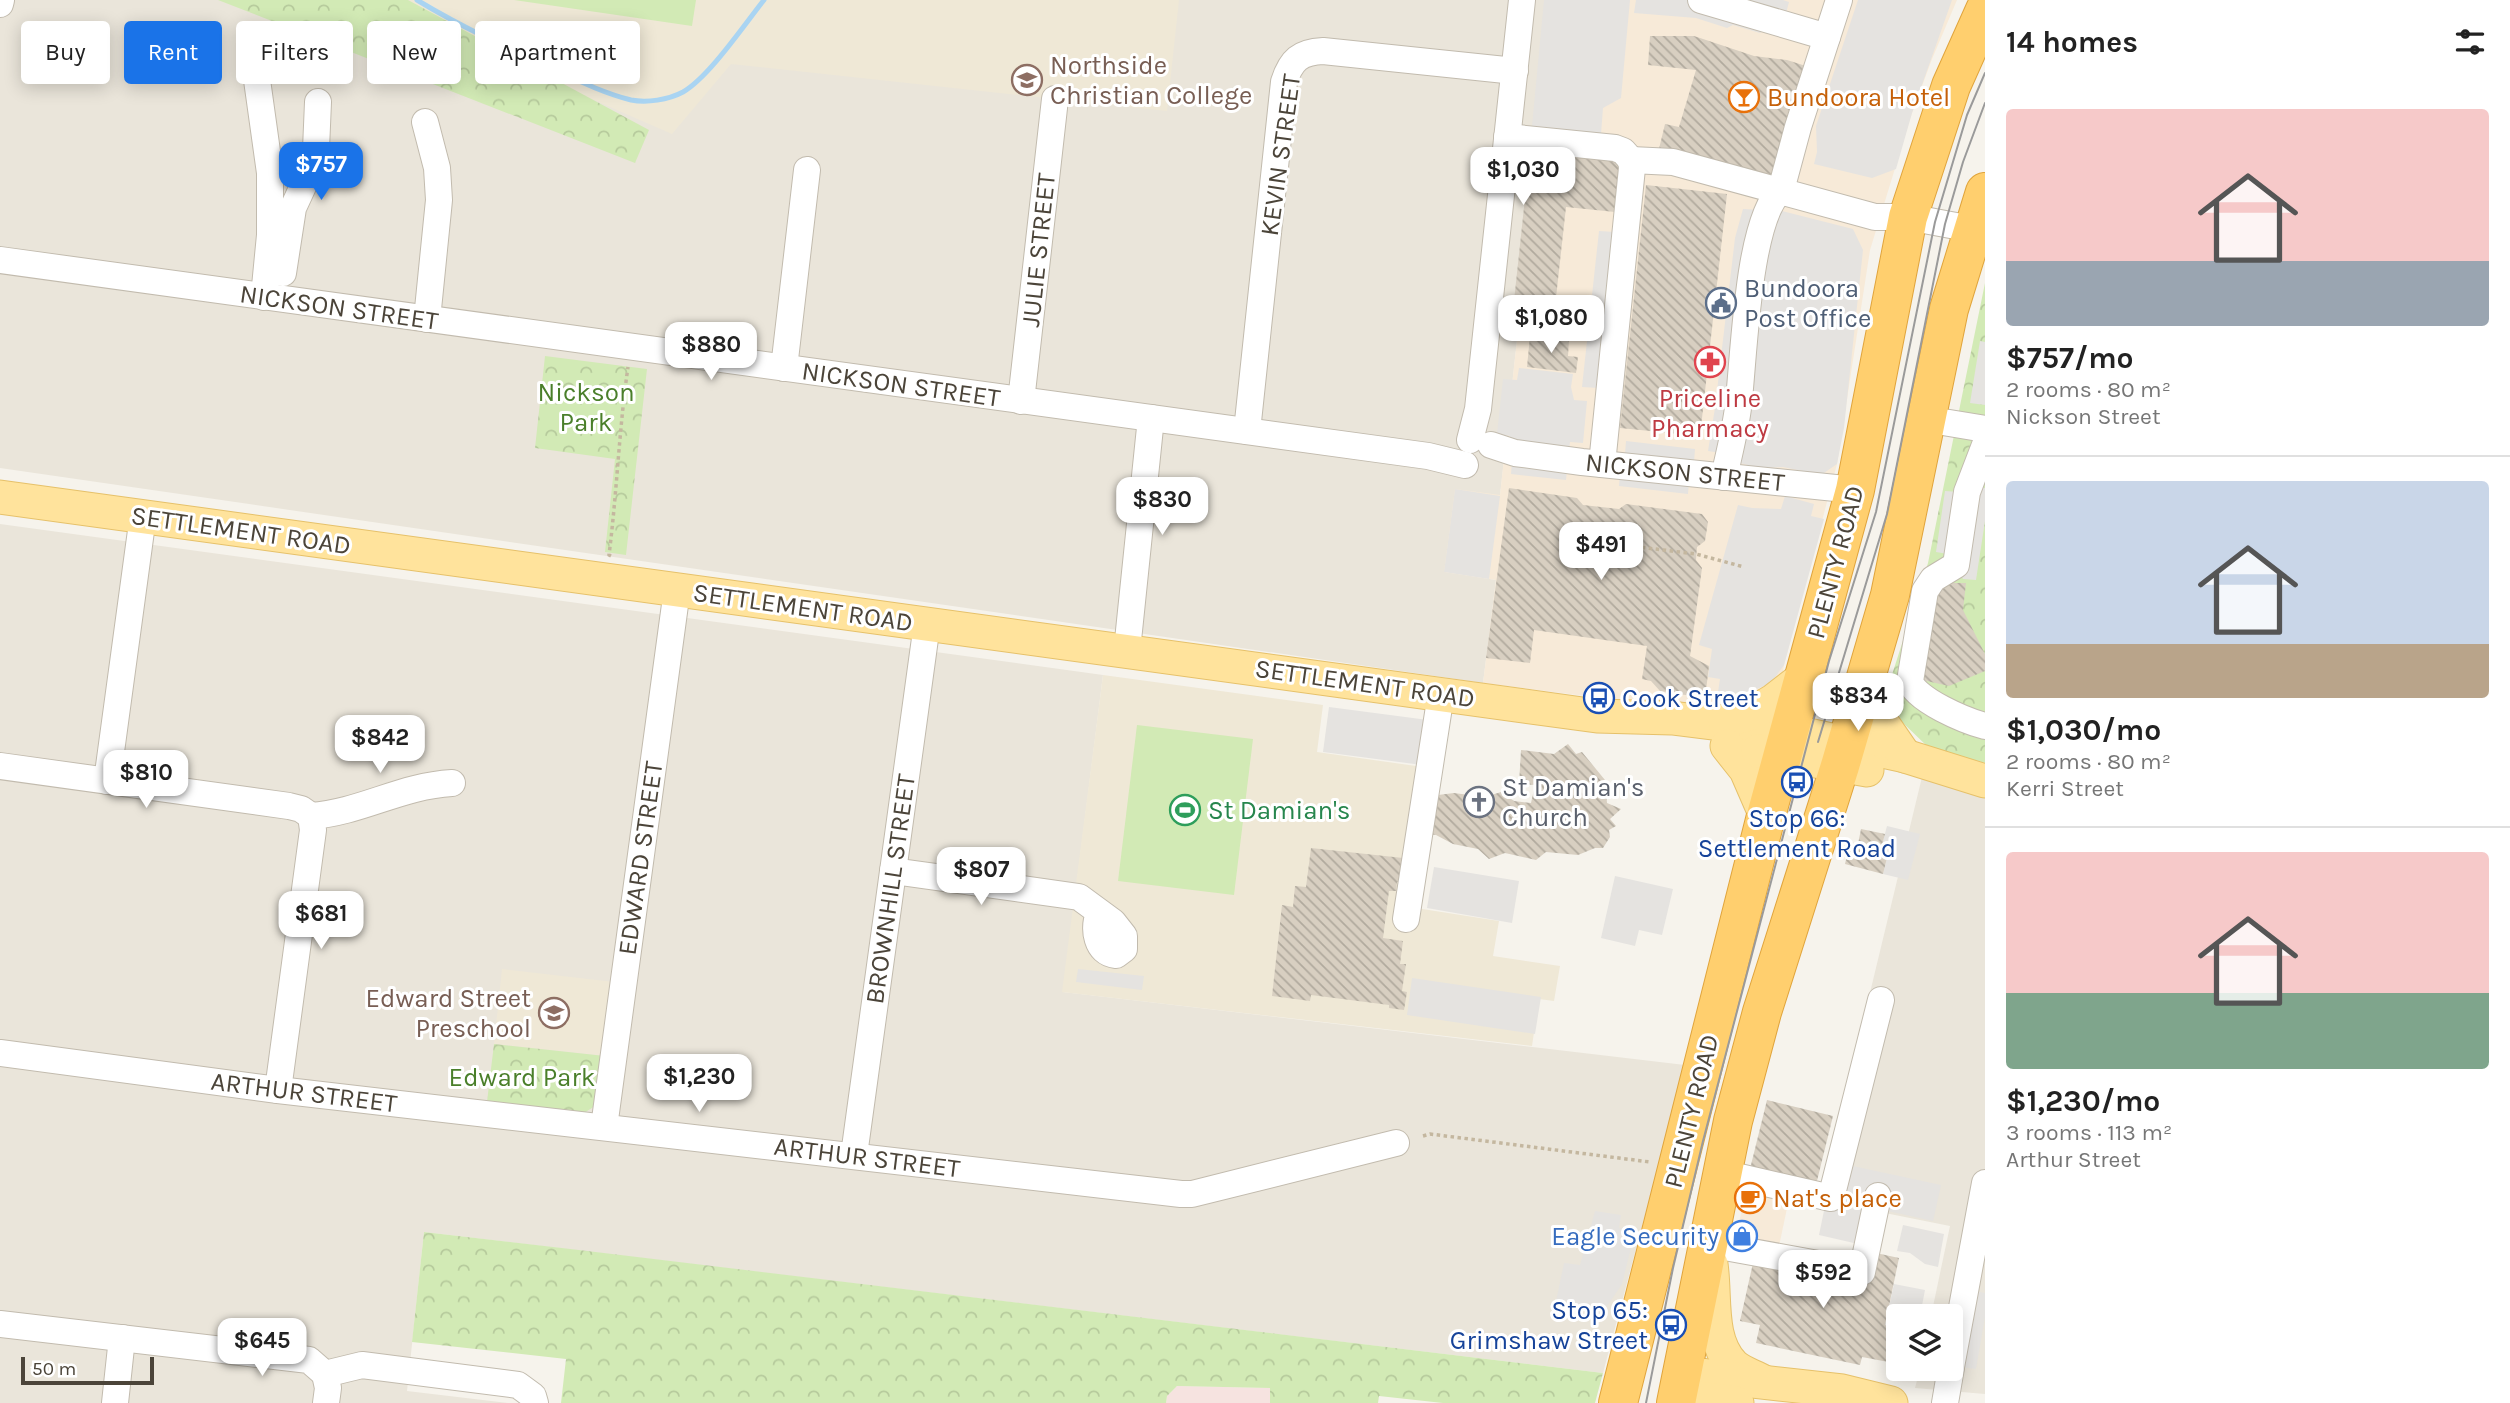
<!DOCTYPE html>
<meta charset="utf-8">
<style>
body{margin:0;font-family:Karla,sans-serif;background:#f6f6f6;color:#222;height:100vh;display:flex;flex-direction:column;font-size:26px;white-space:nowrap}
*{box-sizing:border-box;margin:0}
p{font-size:23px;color:#767676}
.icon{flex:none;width:38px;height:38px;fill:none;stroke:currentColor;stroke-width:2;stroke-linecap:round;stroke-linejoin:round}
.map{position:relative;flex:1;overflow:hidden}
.details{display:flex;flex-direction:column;background:#fff;width:525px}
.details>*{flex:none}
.guide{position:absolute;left:21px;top:21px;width:665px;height:63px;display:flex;gap:14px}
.buttons{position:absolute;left:1886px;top:1304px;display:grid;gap:14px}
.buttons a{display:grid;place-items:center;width:77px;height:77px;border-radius:7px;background:#fff;box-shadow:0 4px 18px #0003;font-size:35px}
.scale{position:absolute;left:21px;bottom:18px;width:133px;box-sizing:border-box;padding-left:7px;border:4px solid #4b4439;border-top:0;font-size:19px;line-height:24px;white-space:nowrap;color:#4b4439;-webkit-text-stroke:5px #fff;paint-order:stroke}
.price{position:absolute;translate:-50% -60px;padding:0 16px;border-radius:14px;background:#fff;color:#222;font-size:23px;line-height:46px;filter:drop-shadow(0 2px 4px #0008)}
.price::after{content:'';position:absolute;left:50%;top:42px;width:21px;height:16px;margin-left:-10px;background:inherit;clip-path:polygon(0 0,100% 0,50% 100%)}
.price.on{background:#1a73e8;color:#fff}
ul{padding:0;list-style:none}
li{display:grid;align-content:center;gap:14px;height:371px;padding:0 21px}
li+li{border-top:2px solid #e0e0e0}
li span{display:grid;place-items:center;height:217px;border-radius:7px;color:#555}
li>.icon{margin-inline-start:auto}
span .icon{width:126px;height:126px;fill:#fffc;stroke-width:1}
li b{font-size:30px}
h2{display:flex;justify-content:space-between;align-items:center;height:84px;padding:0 21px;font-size:30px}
.pill{padding:0 24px;border-radius:7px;background:#fff;box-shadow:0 4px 18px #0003;font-size:24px;line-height:63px}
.pill.on{background:#1a73e8;color:#fff}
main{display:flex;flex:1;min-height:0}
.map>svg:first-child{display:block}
</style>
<main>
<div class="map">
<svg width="1985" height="1403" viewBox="0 0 1985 1403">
<defs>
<pattern id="park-crowns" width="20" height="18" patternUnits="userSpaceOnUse" patternTransform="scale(1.75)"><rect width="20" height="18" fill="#d2eab5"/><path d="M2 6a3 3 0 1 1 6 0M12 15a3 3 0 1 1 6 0" fill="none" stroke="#b6ca9c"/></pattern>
<pattern id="building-back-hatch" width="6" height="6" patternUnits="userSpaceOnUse" patternTransform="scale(1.75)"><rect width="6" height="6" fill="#d8cfc1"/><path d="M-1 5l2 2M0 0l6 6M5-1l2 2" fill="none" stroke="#b1aa9e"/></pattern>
</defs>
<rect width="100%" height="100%" fill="#f6f3ec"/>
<g fill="#eae5da">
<polygon points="0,0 1554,0 1500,496 1445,572 1496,580 1483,683 0,468"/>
<polygon points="0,524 1103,675 1063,992 1685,1065 1603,1373 424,1232 407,1391 508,1403 0,1403"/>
<polygon points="1929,748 1985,763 1985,1394 1915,1388 1920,1369 1951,1368 1951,1316 1931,1316 1950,1226 1820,1200"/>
</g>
<g fill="#f7ead8">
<polygon points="1554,0 1957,0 1932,59 1912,113 1870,250 1837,464 1784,665 1779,694 1719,713 1483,683 1496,580 1444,572 1455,489 1500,495"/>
<polygon points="1747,1185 1790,1194 1778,1251 1735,1242"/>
</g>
<g fill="#efe8d6">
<polygon points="394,0 1179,0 1167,111 731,64 672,134 484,52"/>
<polygon points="1103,675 1323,705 1317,752 1423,767 1416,908 1499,921 1493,956 1560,966 1554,1001 1539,999 1532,1046 1062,992"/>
<polygon points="502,969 614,982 605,1056 494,1044"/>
</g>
<polygon fill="#f6e3e0" points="1177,1386 1271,1388 1270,1403 1166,1403 1167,1396"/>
<g fill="url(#park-crowns)">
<polygon points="218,0 408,0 649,130 635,163"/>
<polygon points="1985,283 1985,763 1929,748 1901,721 1889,684 1928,563"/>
<polygon points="545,356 647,369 626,555 605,552 615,459 535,448"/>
<polygon points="494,1044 605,1056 595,1106 584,1113 487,1102"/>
<polygon points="424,1232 579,1250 1603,1373 1595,1403 1443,1403 1379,1396 1378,1403 1270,1403 1270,1388 1177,1386 1167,1396 1166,1403 561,1403 566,1359 412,1342"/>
</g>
<g fill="#d2eab5">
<polygon points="514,0 696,0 692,26"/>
<polygon points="1137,725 1253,739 1234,895 1118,881"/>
</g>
<g fill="#e5e3e0">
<polygon points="1544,0 1630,0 1621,98 1603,108 1601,134 1532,126"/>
<polygon points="1636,0 1783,0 1789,2 1785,17 1760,33 1733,25 1727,28 1696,18 1634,13"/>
<polygon points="1858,0 1952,0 1912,113 1896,169 1872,178 1814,164 1817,152 1816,126"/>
<polygon points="1743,209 1782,211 1853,229 1863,250 1844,428 1837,464 1821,475 1783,467 1761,468 1735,462 1721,453 1708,451 1715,408 1735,238"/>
<polygon points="1599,231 1615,232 1599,388 1582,387"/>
<polygon points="1980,341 1985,342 1985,405 1970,403"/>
<polygon points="1519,368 1573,374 1571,387 1574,400 1587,401 1583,443 1570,442 1566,480 1511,474 1512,461 1510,436 1497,434 1503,379 1517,380"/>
<polygon points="1626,441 1695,449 1694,462 1625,454"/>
<polygon points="1620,473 1689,481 1688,494 1619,486"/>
<polygon points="1976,487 1985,488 1985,521 1976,580 1963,579 1948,554 1936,552 1945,491 1959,492"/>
<polygon points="1455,489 1500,496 1489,579 1444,572"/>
<polygon points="1785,496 1814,504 1811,516 1824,519 1784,665 1771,683 1745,694 1718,692 1720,679 1708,677 1712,649 1699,645 1738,505 1752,508 1781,509"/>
<polygon points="1329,707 1428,720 1422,765 1323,752"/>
<polygon points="1887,826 1920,834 1908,880 1883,874 1887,858 1879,856"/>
<polygon points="1434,867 1519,881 1512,923 1427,908"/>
<polygon points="1615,876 1673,889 1662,935 1639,930 1635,946 1601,938"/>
<polygon points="1078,969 1144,976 1142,990 1076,982"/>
<polygon points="1412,978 1541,997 1535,1034 1407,1015"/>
<polygon points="1834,1162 1941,1185 1933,1221 1879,1209 1871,1247 1819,1235"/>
<polygon points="1595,1211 1621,1215 1619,1228 1635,1232 1622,1284 1603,1312 1555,1306 1564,1263 1580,1265"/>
<polygon points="1903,1225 1944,1234 1938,1267 1925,1264 1910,1253 1897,1251"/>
<polygon points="1894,1284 1925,1290 1920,1316 1899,1316 1899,1328 1885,1325"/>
<polygon points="1975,1291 1985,1293 1985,1317 1976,1369 1962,1367"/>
</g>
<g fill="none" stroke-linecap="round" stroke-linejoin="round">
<path stroke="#a9d4f2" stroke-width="5" d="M417 0C460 26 505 47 551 68 577 80 603 93 631 100 647 103 668 100 683 92 709 77 744 25 764 0"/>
</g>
<g fill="url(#building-back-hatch)">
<polygon points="1650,36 1694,36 1754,56 1787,60 1809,67 1775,178 1658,153 1665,124 1679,127 1696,70 1648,65"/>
<polygon points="1530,151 1615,160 1619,165 1615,212 1566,207 1552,334 1511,329"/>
<polygon points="1646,185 1727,194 1700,436 1620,428"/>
<polygon points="1530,336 1569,340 1568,356 1578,357 1576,373 1527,367"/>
<polygon points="1509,488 1577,498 1583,505 1619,509 1626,504 1702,514 1708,522 1705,541 1697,547 1696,560 1702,568 1690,656 1709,666 1705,698 1660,691 1651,681 1642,679 1647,646 1534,630 1530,663 1486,658"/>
<polygon points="1934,583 1966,583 1963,610 1985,654 1985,671 1949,686 1913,678"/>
<polygon points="1568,744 1576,754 1582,752 1605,780 1607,803 1621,809 1610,819 1616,826 1609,830 1610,837 1603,848 1595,848 1578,855 1546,852 1536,860 1505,853 1489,859 1478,849 1453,844 1436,835 1425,834 1438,795 1454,793 1485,797 1501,792 1514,801 1531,803 1535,785 1519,784 1521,750 1554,754"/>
<polygon points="1861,829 1885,834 1879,856 1887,858 1883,874 1845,864 1850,842 1858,844"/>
<polygon points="1311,848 1403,858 1405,883 1397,882 1396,891 1389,891 1383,938 1403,941 1400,964 1406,964 1402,991 1407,992 1404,1010 1389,1008 1389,1005 1311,995 1310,1001 1272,996 1282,905 1293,907 1295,886 1306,887"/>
<polygon points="1767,1100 1833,1116 1814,1193 1748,1177"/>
<polygon points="1876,1253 1899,1258 1885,1325 1899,1328 1899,1364 1862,1357 1860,1365 1756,1343 1760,1325 1740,1321 1755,1254 1871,1278"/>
</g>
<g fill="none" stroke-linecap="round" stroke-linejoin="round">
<g stroke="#c2bbae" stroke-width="28">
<g id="minor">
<polyline points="1701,0 1827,37"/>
<polyline points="0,4 1,0"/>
<polyline points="257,80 270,173 270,235 264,297"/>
<polyline points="425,122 437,168 439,200 427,319"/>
<polyline points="1507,137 1615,148 1623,151 1631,160"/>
<polyline points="1631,160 1673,162 1875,217 1908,217 1972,229"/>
<polyline points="0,260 1428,456 1465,465"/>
<polyline points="283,273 293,208 311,169 316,149 318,102"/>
<polyline points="784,368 807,170"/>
<polyline points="1021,401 1055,99"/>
<polyline points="1925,419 1985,429"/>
<path d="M1247 431 1284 82C1291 60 1300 52 1323 51L1515 71"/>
<polyline points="1470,440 1478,409 1522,0"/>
<polyline points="1491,445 1515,453 1582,462 1855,490"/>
<path d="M1985 445 1967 492 1956 565 1933 579 1925 591 1910 681C1915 700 1966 721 1985 726"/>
<polyline points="1602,464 1632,168 1631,160"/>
<path d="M1724 477C1729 454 1735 431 1738 408 1744 361 1747 220 1781 190L1798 127 1839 0"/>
<polyline points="1127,650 1151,418"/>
<polyline points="0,766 289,806 301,809 311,816"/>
<polyline points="107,781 143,516"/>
<path d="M311 816C362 812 400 786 452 783"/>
<path d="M893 871 1079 897 1113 922 1124 936V949L1116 955C1096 953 1093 929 1099 913"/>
<polyline points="1406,919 1441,694"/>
<polyline points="0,1053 278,1090 1181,1194 1192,1194 1396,1143"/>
<polyline points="278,1090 313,830 311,816"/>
<polyline points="604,1127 677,590"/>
<polyline points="854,1155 927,624"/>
<polyline points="1722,1173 1831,1198 1881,1000"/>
<polyline points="1708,1244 1862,1272 1878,1196"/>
<polyline points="0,1324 309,1360 325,1374 362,1365 518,1385 533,1396 535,1403"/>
<polyline points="1951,1367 1985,1183"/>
<polyline points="325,1374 328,1388 326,1403"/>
<polyline points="115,1403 122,1338"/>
<polyline points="1945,1403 1951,1368"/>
</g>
</g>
<g stroke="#e6c16a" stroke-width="35">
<g id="major">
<polyline points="0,497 1597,716 1672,718 1809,735 1905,756 1985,781"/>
<polyline points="1866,681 1883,724 1905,756"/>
<polyline points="1725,721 1753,713 1773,701 1804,677"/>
<polyline points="1727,746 1746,770 1766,816"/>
<polyline points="1758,751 1867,770"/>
<path d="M1711 1264C1716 1297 1708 1339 1733 1365 1740 1372 1753 1376 1762 1381"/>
<polyline points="1682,1373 1842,1391 1891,1403"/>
<polyline points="1677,1395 1737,1403"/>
</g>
</g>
<g stroke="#e0a43c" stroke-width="40">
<g id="highway">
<polyline points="1618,1403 1766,816 1855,490 1908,217 1951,86 1985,10"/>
<polyline points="1676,1403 1733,1121 1762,1012 1840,766 1890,595 1949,309 1985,192"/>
</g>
</g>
<g stroke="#c4b79f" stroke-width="3.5" stroke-dasharray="3.5 3.5" stroke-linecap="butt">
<polyline points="1614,544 1696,554 1744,567"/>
<path d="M611 556 609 555C617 492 619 429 628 367"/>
<polyline points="1423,1136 1430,1134 1650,1162"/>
</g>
<use href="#minor" stroke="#fff" stroke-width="26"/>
<use href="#major" stroke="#ffe39c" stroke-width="33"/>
<use href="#highway" stroke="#ffcf6e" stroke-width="38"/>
<g stroke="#9a9a9a" stroke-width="2">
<polyline points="1818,742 1887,514 1945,224 1963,162 1985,103"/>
<polyline points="1646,1403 1673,1268 1703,1141 1829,661 1876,512 1935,222 1967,115 1985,73"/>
</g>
</g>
<defs>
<g id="school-ring" transform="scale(1.575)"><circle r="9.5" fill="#fff" stroke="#8d6e63" stroke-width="1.5"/><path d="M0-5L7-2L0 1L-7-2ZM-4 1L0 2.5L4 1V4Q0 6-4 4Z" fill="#8d6e63"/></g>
<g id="bar-ring" transform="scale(1.575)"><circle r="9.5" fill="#fff" stroke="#e8710a" stroke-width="1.5"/><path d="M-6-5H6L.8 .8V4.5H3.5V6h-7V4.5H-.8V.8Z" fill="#e8710a"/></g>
<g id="civic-ring" transform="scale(1.575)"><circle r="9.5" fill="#fff" stroke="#5c6f8a" stroke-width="1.5"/><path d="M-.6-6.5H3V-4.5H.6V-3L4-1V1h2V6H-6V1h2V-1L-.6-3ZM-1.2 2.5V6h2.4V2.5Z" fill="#5c6f8a"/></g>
<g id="pharmacy-ring" transform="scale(1.575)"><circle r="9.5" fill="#fff" stroke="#e0444e" stroke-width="1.5"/><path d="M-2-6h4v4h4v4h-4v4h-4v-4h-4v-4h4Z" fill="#e0444e"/></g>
<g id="bus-ring" transform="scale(1.575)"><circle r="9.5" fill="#fff" stroke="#1a4fb4" stroke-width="1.5"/><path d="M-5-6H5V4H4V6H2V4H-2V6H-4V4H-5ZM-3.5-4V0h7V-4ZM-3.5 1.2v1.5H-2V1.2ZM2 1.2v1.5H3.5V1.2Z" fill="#1a4fb4"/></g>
<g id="church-ring" transform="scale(1.575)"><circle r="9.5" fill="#fff" stroke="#6b7280" stroke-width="1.5"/><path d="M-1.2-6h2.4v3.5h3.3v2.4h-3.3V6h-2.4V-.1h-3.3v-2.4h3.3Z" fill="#6b7280"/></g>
<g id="stadium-ring" transform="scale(1.575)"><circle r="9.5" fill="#fff" stroke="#2e9e5b" stroke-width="1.5"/><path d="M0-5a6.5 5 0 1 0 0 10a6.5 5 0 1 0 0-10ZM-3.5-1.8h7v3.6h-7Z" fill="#2e9e5b"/></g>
<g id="cafe-ring" transform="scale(1.575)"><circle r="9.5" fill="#fff" stroke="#e8710a" stroke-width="1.5"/><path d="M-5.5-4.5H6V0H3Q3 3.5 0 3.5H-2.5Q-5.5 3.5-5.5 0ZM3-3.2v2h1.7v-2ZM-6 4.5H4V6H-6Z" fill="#e8710a"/></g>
<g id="shop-ring" transform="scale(1.575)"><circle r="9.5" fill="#fff" stroke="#3f7fe0" stroke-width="1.5"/><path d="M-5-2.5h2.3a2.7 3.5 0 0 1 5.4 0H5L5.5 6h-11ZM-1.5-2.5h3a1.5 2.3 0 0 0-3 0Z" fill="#3f7fe0"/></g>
</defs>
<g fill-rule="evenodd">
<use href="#school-ring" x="1027" y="80"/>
<use href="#bar-ring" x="1744" y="97"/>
<use href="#civic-ring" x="1721" y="303"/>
<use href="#pharmacy-ring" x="1710" y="362"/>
<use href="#bus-ring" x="1599" y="698"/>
<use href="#bus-ring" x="1797" y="782"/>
<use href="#church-ring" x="1479" y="802"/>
<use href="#stadium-ring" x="1185" y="810"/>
<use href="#school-ring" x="554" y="1013"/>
<use href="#cafe-ring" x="1750" y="1198"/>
<use href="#shop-ring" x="1742" y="1236"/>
<use href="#bus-ring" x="1671" y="1325"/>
</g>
<g text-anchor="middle" stroke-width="6" stroke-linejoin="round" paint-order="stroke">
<g font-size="26" fill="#785e54" stroke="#fff" text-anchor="start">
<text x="1050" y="74">Northside<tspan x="1050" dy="30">Christian College</tspan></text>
<text x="531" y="1007" text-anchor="end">Edward Street<tspan x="531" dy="30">Preschool</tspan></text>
</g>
<g font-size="26" fill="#c56008" stroke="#fff" text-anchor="start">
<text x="1767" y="106">Bundoora Hotel</text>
<text x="1773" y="1207">Nat's place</text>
</g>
<g font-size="26" fill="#4b4439" stroke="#fff">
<text transform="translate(1280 155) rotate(-82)" y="9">KEVIN STREET</text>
<text transform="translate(1038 250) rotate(-84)" y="9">JULIE STREET</text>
<text transform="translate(339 307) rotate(8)" y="9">NICKSON STREET</text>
<text transform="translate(901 384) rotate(8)" y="9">NICKSON STREET</text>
<text transform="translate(1685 472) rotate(6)" y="9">NICKSON STREET</text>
<text transform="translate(241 530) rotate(8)" y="9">SETTLEMENT ROAD</text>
<text transform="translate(1835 562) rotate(-75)" y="9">PLENTY ROAD</text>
<text transform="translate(803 607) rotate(8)" y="9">SETTLEMENT ROAD</text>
<text transform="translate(1365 683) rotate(8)" y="9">SETTLEMENT ROAD</text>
<text transform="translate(640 858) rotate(-82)" y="9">EDWARD STREET</text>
<text transform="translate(890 889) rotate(-82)" y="9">BROWNHILL STREET</text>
<text transform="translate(304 1092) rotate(7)" y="9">ARTHUR STREET</text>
<text transform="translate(1691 1111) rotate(-76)" y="9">PLENTY ROAD</text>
<text transform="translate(867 1157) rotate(7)" y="9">ARTHUR STREET</text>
</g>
<g font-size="26" fill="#4e5e75" stroke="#fff" text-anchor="start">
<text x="1744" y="297">Bundoora<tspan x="1744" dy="30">Post Office</tspan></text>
</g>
<g font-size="26" fill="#4a7f2a" stroke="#fff">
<text x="586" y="401">Nickson<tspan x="586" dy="30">Park</tspan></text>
<text x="522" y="1086">Edward Park</text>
</g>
<g font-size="26" fill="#be3a42" stroke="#fff">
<text x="1710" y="407">Priceline<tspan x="1710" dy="30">Pharmacy</tspan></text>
</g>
<g font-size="26" fill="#164399" stroke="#fff" text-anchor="start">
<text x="1622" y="707">Cook Street</text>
<text x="1797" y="827" text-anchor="middle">Stop 66:<tspan x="1797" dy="30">Settlement Road</tspan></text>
<text x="1648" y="1319" text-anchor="end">Stop 65:<tspan x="1648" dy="30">Grimshaw Street</tspan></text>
</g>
<g font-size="26" fill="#5b616d" stroke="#fff" text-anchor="start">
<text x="1502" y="796">St Damian's<tspan x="1502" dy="30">Church</tspan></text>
</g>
<g font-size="26" fill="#27864d" stroke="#fff" text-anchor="start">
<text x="1208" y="819">St Damian's</text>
</g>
<g font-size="26" fill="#366cbe" stroke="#fff" text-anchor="end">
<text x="1719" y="1245">Eagle Security</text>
</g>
</g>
</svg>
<div class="buttons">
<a><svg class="icon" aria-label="layers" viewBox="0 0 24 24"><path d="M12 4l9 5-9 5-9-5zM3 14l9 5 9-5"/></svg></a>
</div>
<div class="scale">50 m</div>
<b class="price on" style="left:321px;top:202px">$757</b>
<b class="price" style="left:1523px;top:207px">$1,030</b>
<b class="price" style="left:1551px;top:355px">$1,080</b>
<b class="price" style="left:711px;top:382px">$880</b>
<b class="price" style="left:1162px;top:537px">$830</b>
<b class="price" style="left:1601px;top:582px">$491</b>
<b class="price" style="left:1858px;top:733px">$834</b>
<b class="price" style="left:380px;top:775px">$842</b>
<b class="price" style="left:146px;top:810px">$810</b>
<b class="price" style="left:981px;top:907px">$807</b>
<b class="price" style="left:321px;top:951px">$681</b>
<b class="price" style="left:699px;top:1114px">$1,230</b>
<b class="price" style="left:1823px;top:1310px">$592</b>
<b class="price" style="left:262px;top:1378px">$645</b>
<div class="guide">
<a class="pill">Buy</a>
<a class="pill on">Rent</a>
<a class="pill">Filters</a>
<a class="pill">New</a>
<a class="pill">Apartment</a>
</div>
</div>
<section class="details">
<h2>14 homes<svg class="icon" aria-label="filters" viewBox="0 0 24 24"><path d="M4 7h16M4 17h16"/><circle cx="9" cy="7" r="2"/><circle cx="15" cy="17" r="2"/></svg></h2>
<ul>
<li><span style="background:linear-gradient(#f6c9c9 70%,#9aa5b1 0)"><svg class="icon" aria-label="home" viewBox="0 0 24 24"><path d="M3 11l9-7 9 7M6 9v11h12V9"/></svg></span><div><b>$757/mo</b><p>2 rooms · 80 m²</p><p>Nickson Street</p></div></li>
<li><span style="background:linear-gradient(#c9d6e8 75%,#b9a48a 0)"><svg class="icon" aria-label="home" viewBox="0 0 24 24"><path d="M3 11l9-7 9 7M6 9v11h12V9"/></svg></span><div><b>$1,030/mo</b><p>2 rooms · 80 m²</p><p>Kerri Street</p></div></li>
<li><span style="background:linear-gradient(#f6c9c9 65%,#7fa58c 0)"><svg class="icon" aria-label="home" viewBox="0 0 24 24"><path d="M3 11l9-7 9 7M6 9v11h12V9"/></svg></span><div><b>$1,230/mo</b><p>3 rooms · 113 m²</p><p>Arthur Street</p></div></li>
</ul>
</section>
</main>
